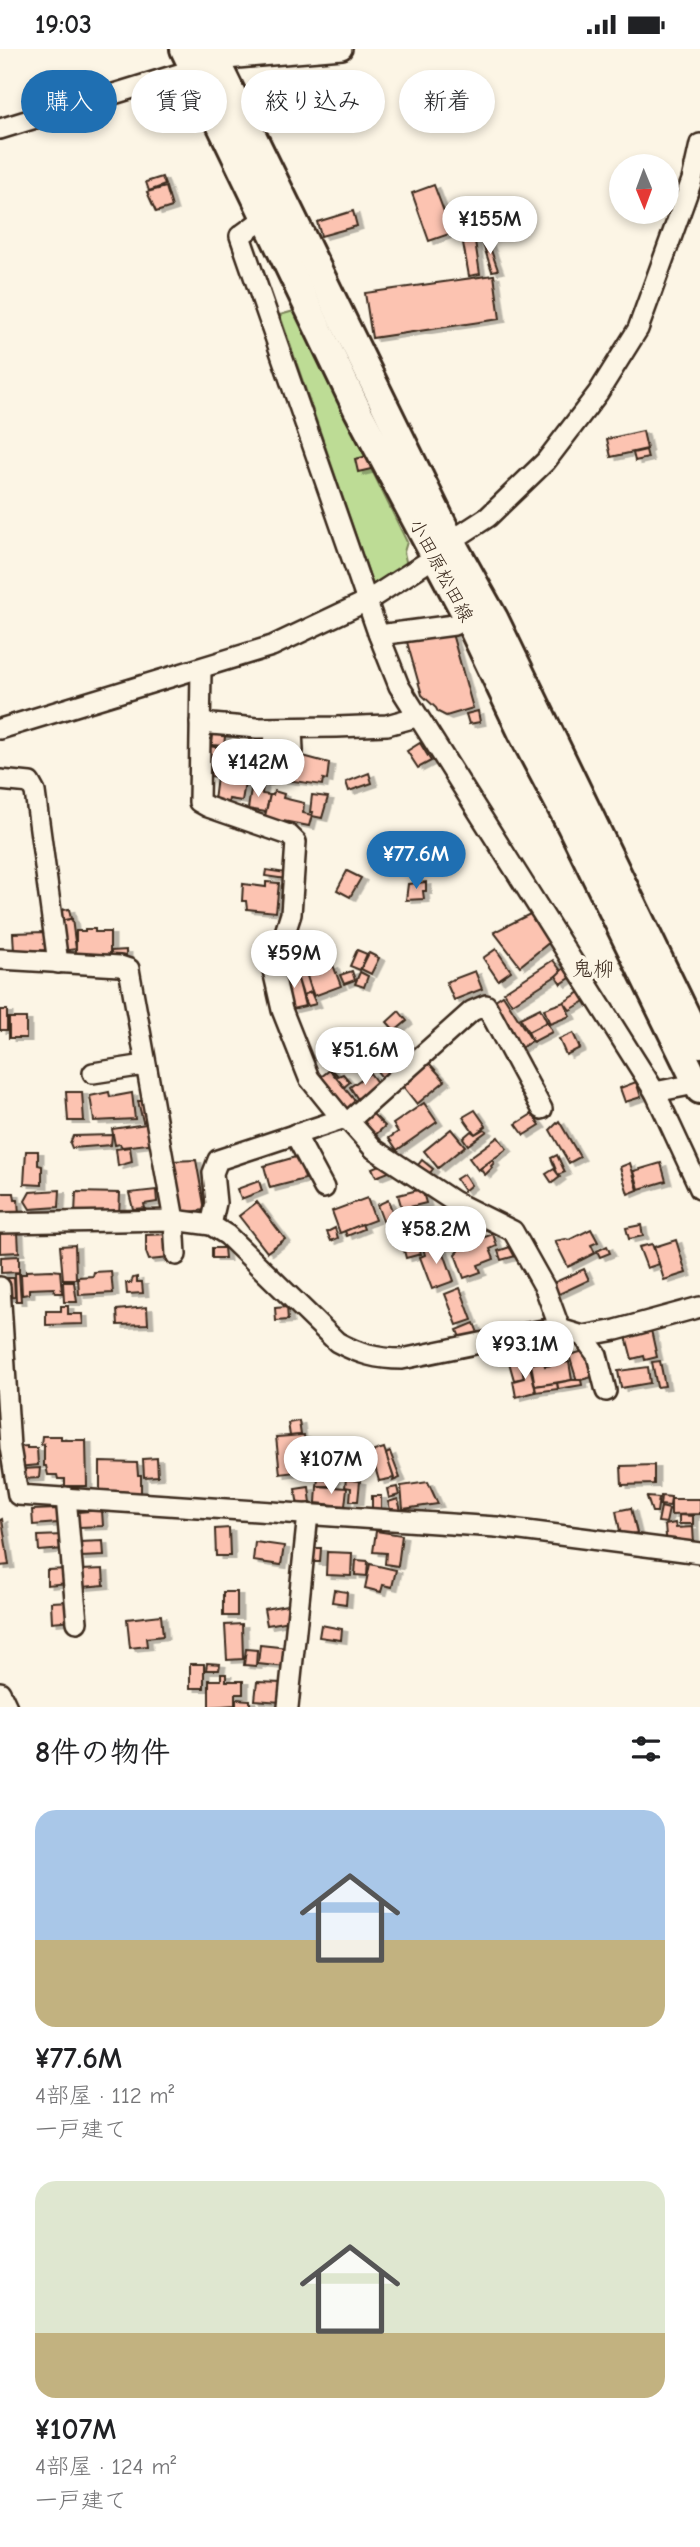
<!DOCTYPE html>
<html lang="ja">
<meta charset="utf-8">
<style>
body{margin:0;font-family:"Comic Neue","Klee One",sans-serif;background:#f6f6f6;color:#202124;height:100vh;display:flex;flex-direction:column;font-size:26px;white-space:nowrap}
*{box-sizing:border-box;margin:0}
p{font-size:23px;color:#757577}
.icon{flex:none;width:38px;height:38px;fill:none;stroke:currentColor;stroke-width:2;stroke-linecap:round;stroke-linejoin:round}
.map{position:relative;height:1658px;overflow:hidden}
.panel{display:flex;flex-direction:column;background:#fff;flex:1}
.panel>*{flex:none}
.top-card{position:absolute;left:21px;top:21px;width:658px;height:63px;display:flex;gap:14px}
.needle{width:46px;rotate:179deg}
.tools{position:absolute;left:609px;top:105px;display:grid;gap:14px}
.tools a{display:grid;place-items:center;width:70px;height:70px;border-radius:50%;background:#fff;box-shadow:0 4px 10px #0003;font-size:35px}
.price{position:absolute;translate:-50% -60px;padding:0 16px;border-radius:24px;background:#fff;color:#222;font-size:23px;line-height:46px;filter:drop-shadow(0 2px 4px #0008)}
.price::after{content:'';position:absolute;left:50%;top:42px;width:21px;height:16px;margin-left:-10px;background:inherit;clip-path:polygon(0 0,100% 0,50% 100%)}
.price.selected{background:#1f6fb2;color:#fff}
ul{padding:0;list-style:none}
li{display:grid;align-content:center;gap:14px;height:371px;padding:0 35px}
li span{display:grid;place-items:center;height:217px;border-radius:21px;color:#555}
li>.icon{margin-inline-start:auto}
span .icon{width:126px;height:126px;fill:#fffc;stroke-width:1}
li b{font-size:30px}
h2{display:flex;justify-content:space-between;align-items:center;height:84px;padding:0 35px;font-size:30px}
.pill{padding:0 24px;border-radius:32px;background:#fff;box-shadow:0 4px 10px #0003;font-size:24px;line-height:63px}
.pill.selected{background:#1f6fb2;color:#fff}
.status{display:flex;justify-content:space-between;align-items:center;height:49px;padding:0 35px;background:#fff;direction:ltr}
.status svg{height:19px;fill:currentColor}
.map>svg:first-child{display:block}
</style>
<div class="status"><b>19:03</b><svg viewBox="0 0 49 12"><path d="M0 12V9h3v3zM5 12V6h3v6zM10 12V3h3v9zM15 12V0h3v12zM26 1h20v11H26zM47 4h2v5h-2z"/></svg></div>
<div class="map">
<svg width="700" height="1658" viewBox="0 0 700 1658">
<defs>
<filter id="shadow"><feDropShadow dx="5.5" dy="3" stdDeviation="0" flood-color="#0004"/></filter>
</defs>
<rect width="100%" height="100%" fill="#fcf5e5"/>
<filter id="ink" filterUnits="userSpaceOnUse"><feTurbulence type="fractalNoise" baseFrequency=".0143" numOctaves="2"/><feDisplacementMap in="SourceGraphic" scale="14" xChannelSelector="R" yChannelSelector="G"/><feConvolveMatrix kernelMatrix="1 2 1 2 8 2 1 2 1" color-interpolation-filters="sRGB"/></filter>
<g filter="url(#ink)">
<polygon fill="#bddc95" stroke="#7c835a" stroke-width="2" points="294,262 407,493 404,503 407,517 373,536 280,266"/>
<g fill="#fcc3b1" stroke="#3b2a1e" stroke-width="2" filter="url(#shadow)">
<polygon points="162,128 165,136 149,142 146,133"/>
<polygon points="434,136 452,184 429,192 412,144"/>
<polygon points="166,138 172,158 156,163 147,143"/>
<polygon points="353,162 357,177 321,187 317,173"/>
<polygon points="487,190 498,221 492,222 482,192"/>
<polygon points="475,192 480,225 469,227 463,194"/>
<polygon points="494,226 500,270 372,289 365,244"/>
<polygon points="643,382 647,400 611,408 607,390"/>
<polygon points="646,401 648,409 635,412 633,404"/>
<polygon points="368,407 371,420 358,423 355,410"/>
<polygon points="451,581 473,659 446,667 438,663 436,659 422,646 407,593"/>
<polygon points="478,662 480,673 469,675 466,665"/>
<polygon points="214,677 226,678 224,697 212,696"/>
<polygon points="257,683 272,685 270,702 255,701"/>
<polygon points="420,694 431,712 418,719 407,702"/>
<polygon points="209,697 221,699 220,726 232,728 231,732 245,734 242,752 229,750 228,754 214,752 217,728 210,727 211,721 207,721"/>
<polygon points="278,697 288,699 288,711 294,711 292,732 277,730"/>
<polygon points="303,707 329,714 327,731 323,730 322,736 293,732 296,710 303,711"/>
<polygon points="254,716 259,720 261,736 252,734"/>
<polygon points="369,724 372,734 349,742 346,733"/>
<polygon points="252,734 263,736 262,745 270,746 266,763 248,760"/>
<polygon points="274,742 284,745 283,749 304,754 303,764 312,766 309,777 283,772 283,774 265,767 270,746 273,746"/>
<polygon points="312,746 328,748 322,769 312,767 313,763 310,763"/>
<polygon points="266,821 286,824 286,830 265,827"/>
<polygon points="347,822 361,829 350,848 337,841"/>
<polygon points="266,833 279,834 276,863 247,860 246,852 242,852 243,835 266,838"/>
<polygon points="426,833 426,842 423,842 424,850 406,851 408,835"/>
<polygon points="69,860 71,870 58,872 56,862"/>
<polygon points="530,865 551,892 520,917 494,883"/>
<polygon points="72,870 76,900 62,902 58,872"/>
<polygon points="85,880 95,880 95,883 110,883 110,906 76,905 76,882 85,882"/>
<polygon points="44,883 45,901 14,903 13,884"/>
<polygon points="496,900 511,922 498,931 483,909"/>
<polygon points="126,901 126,908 111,909 111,902"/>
<polygon points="357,901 367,905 360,921 350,917"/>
<polygon points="369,904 379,909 371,925 361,920"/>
<polygon points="553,911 562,923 512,955 504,943"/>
<polygon points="333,916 341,937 314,947 306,927"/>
<polygon points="566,917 573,927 561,935 556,927"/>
<polygon points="296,922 305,957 292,960 283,926"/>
<polygon points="352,922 355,931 344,935 340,926"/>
<polygon points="475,922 482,940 454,951 446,933"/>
<polygon points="360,923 368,927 364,938 355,935"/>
<polygon points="306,924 312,943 303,946 297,927"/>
<polygon points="582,942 587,951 570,961 564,953"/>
<polygon points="311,943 316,955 308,957 303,946"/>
<polygon points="503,946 532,992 514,1003 489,955"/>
<polygon points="564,953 570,967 550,975 544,960"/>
<polygon points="540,959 547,973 528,983 520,969"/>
<rect x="0" y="961" width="7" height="20"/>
<polygon points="399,962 407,972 395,982 387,973"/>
<rect x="9" y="969" width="17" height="20"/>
<polygon points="547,973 552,983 533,993 528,983"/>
<polygon points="573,984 580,999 566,1006 559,990"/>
<polygon points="398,993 411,1009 383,1030 371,1014"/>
<polygon points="429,1014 445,1032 417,1055 402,1036"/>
<polygon points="331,1019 338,1027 343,1025 350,1033 344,1038 330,1021"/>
<polygon points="330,1021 356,1053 344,1063 317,1031"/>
<polygon points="370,1024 380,1038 359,1052 350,1038"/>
<polygon points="636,1033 641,1048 625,1053 620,1039"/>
<polygon points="66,1043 82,1043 84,1072 68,1072"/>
<polygon points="109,1043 110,1048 132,1044 135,1070 94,1072 90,1047"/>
<polygon points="138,1052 148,1052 151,1071 143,1073"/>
<polygon points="424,1054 437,1073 397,1101 389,1089 398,1083 393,1075"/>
<polygon points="475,1061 486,1077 475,1085 463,1068"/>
<polygon points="372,1064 385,1077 373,1088 360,1075"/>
<polygon points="532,1065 540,1076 524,1086 516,1075"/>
<polygon points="559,1072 580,1108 569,1114 550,1081"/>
<polygon points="153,1074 157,1094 122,1098 120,1095 115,1096 112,1080"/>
<polygon points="451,1080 465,1097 438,1119 424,1102"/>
<polygon points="484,1080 487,1082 468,1096 463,1089 471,1082 475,1085"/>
<polygon points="112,1086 111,1096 72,1099 70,1094 73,1087"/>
<polygon points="498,1088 507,1100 478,1121 469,1109"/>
<polygon points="130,1098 132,1113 118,1117 116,1100"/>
<polygon points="26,1102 38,1102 38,1116 42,1117 42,1136 24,1135"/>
<polygon points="557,1106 565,1123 558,1126 551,1109"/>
<polygon points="299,1107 305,1130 270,1139 264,1117"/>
<polygon points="196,1111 205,1161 180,1164 171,1112"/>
<polygon points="422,1111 433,1120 429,1125 418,1116"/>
<polygon points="492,1111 494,1114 491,1117 492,1119 485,1126 480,1120"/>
<polygon points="386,1113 389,1123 376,1128 372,1119"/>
<polygon points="630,1114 638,1141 628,1145 620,1118"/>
<polygon points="661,1114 666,1132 639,1140 634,1122"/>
<polygon points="554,1120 560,1128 552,1134 546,1125"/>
<polygon points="464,1125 471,1136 464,1142 456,1130"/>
<polygon points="259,1132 262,1142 241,1150 237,1140"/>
<polygon points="422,1140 426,1154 402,1160 398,1146"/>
<polygon points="60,1141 59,1158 30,1160 25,1152 30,1143"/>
<polygon points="156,1141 157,1153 144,1155 145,1159 133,1160 129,1144"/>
<polygon points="76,1143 120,1144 119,1166 75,1165"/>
<polygon points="0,1144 14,1144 15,1151 18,1151 19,1167 0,1166"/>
<polygon points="367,1149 375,1171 340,1184 332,1162"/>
<polygon points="388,1151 394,1167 383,1172 377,1156"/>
<polygon points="257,1153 285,1190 267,1203 239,1167"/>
<polygon points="404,1171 408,1180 387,1187 384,1178"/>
<polygon points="362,1175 364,1180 347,1187 345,1182"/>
<polygon points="641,1176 643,1187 629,1190 626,1179"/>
<polygon points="335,1179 338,1189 331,1192 327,1183"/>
<polygon points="591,1180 598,1193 591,1196 595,1204 568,1218 555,1192 566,1190 569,1191"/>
<polygon points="18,1183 19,1203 0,1204 0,1184"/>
<polygon points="171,1185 170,1209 149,1211 146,1203 146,1186"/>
<polygon points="493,1185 497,1197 490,1200 494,1210 478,1216 481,1223 464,1229 455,1205 458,1202 457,1198"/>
<polygon points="416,1186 421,1205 406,1209 401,1190"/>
<polygon points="676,1191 686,1224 664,1231 654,1198"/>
<polygon points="440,1193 454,1232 432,1240 420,1208 425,1206 423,1199"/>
<polygon points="652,1195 659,1215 647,1219 639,1198"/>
<polygon points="75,1196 76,1230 63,1230 60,1197"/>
<polygon points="516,1196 519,1206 501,1211 498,1202"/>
<polygon points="607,1197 610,1204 600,1208 597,1202"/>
<polygon points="212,1199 224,1199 225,1209 212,1209"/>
<polygon points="19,1207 19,1223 1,1224 1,1208"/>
<polygon points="584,1220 589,1231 557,1246 551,1235"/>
<polygon points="52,1221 60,1222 62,1244 55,1244 54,1239 29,1240 29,1245 22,1246 21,1225 26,1225 26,1222"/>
<polygon points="111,1222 113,1244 79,1246 78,1228 93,1227 94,1223"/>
<polygon points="15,1224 19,1224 21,1252 16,1252"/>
<polygon points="137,1228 137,1233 142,1233 143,1244 127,1245 126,1234 131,1234 133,1229"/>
<polygon points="3,1229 14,1229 15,1248 3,1249"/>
<polygon points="63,1233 74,1233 77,1253 64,1253"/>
<polygon points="460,1239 472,1271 457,1276 445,1245"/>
<polygon points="61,1257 68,1257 68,1265 82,1265 83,1275 46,1276 46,1262 61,1262"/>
<polygon points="147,1258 148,1275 118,1276 117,1261"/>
<polygon points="287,1258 288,1271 276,1272 275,1259"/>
<polygon points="474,1274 478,1284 461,1291 457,1281"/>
<polygon points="651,1281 657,1308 645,1311 644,1307 632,1310 626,1287"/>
<polygon points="516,1294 524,1329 514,1331 505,1299"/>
<polygon points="584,1302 592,1328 577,1332 569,1306"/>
<polygon points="528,1309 536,1343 516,1348 513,1332 524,1329 521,1311"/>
<polygon points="544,1312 545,1317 569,1313 572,1331 535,1337 531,1315"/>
<polygon points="660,1312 665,1337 657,1338 652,1313"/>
<polygon points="648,1318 650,1334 621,1339 618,1322"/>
<polygon points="572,1331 581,1331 582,1336 558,1340 557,1334"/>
<polygon points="557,1334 558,1340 536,1343 535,1337"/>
<polygon points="299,1372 301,1386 290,1387 288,1374"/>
<polygon points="304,1386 307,1416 303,1417 304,1422 280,1425 276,1388"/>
<polygon points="42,1387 61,1387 61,1391 86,1391 87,1437 65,1437 65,1430 58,1430 57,1426 48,1426 46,1417 44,1417 44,1395 41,1396"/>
<polygon points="27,1397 27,1399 37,1399 38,1416 17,1418 16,1398"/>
<polygon points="384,1399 394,1429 379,1432 372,1407 374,1402"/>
<polygon points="316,1400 317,1413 307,1414 305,1401"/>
<polygon points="390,1403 400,1429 393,1432 394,1429 386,1405"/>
<polygon points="157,1409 158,1427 144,1428 143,1410"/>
<polygon points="100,1413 137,1414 138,1426 141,1426 141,1446 100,1445"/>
<polygon points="654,1416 654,1435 622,1436 621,1417"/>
<polygon points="40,1419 39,1429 23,1430 23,1420"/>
<polygon points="318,1430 334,1431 333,1437 317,1437"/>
<polygon points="346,1430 360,1432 358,1452 350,1452 351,1439 345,1438"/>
<polygon points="428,1433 438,1455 403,1460 401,1437"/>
<polygon points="317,1437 347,1439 345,1457 316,1454"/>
<polygon points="309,1438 311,1454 298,1456 295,1440"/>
<polygon points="397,1438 399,1446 389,1449 387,1440"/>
<rect x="372" y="1447" width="9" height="14"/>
<polygon points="661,1447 671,1448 670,1457 660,1456"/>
<polygon points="647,1448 659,1449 657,1463 652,1463"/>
<polygon points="398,1450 401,1462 391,1464 388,1453"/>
<polygon points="671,1450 700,1450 700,1465 671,1466"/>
<polygon points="661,1458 669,1460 666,1474 658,1473"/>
<polygon points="631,1459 637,1484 621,1487 616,1462"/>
<polygon points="57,1460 58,1474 33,1476 32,1461"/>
<polygon points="102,1461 103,1477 79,1478 78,1463"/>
<polygon points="679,1466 693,1467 693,1475 679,1475"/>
<polygon points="2,1470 9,1516 0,1517 0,1471"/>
<polygon points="675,1474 676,1479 693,1478 694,1496 667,1498 665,1476"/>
<polygon points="229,1479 230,1507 216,1507 215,1480"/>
<polygon points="376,1482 402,1486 398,1517 385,1515 386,1504 373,1503"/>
<polygon points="63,1486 64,1500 39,1502 38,1487"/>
<polygon points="103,1492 104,1507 80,1508 79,1493"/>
<polygon points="255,1493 284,1497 281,1516 253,1512"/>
<polygon points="314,1499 321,1499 320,1513 314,1513"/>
<polygon points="327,1503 352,1504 351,1527 326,1526"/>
<polygon points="356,1511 368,1512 367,1527 355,1526"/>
<polygon points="370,1515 396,1521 392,1538 383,1536 381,1543 365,1539"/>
<polygon points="67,1520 68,1534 47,1536 47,1521"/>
<polygon points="103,1520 104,1536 83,1538 82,1521"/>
<polygon points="334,1541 347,1543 346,1555 332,1553"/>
<rect x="223" y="1543" width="14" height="24"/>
<polygon points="71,1552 72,1571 52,1573 51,1553"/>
<polygon points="287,1556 290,1572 267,1576 264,1560"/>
<polygon points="161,1566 163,1587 146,1589 147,1597 130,1599 127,1570"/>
<polygon points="242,1575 243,1610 227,1611 225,1576"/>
<polygon points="321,1576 342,1580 341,1591 319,1588"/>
<polygon points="260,1596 288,1599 286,1618 258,1615"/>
<polygon points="246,1600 257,1601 256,1617 244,1616"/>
<polygon points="207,1614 220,1615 219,1621 206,1621"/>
<rect x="190" y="1615" width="14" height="24"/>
<polygon points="221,1625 226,1625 226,1632 243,1632 243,1645 235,1645 235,1656 209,1658 209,1631 221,1631"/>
<polygon points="257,1633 282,1634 281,1653 255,1651"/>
<polygon points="236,1650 250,1651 250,1658 236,1658"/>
</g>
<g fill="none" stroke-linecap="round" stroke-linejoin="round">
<g stroke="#3b2a1e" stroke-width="24">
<g id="minor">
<polyline points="0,80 195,20 215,11 342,0"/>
<polyline points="266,168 240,187 378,584 399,637 655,1043 700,1140"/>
<polyline points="379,586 454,576"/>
<polyline points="201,621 199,753 208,758 289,786 296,793 291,865 273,921 282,961 309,1029 342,1070 349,1072 374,1100 453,1152 513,1182 545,1239 560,1280"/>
<polyline points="200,674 257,679 337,678 387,676 416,668"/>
<polyline points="292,679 293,702"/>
<polyline points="0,680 272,597 367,552 435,508 451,492 488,468 546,412 598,344 638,280 692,131 700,95"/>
<polyline points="270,725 276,679"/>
<polyline points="0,731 30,734 35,743 58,914"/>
<polyline points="0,910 120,917 129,920 174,1171 176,1206"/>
<polyline points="93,1024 145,1016"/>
<polyline points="655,1043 700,1034"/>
<polyline points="349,1072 472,962 486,956 542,1060"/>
<polyline points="295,1085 324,1139"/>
<path d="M0 1174 174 1171 211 1176 227 1186 337 1293C359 1305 377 1310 402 1310L543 1281 560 1280 583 1287 616 1281 700 1258"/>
<polyline points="211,1176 216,1154 213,1124 218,1111 342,1070"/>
<polyline points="0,1238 10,1398 18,1446 496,1478 700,1504"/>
<polyline points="583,1287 597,1306 606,1342"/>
<polyline points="66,1448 77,1573"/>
<polyline points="0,1643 7,1658"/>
<polyline points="288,1658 308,1465"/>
</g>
</g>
<g stroke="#3b2a1e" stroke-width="32">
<g id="major">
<polyline points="184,0 358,362 467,568 523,686 571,777 700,1041"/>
<polyline points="210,0 451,492 494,569 700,995"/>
</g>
</g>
<use href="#minor" stroke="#fcf5e5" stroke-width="19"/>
<use href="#major" stroke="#fcf5e5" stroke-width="26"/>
</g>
</g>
<g text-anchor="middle" stroke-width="7" stroke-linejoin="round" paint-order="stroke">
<g font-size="19" fill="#3b2a1e" stroke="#fcf5e5">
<text transform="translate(442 521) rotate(62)" y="7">小田原松田線</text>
</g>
<g font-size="21" fill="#3b2a1e" stroke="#fcf5e5">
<text x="593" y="927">鬼柳</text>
</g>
</g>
</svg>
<div class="tools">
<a><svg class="needle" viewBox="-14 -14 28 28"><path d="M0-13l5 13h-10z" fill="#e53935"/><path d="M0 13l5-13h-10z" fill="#757577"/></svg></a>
</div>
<b class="price" style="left:490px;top:207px">¥155M</b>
<b class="price" style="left:258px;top:750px">¥142M</b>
<b class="price selected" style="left:416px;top:842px">¥77.6M</b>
<b class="price" style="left:294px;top:941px">¥59M</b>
<b class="price" style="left:365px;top:1038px">¥51.6M</b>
<b class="price" style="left:436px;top:1217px">¥58.2M</b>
<b class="price" style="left:525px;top:1332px">¥93.1M</b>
<b class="price" style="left:331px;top:1447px">¥107M</b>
<div class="top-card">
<a class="pill selected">購入</a>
<a class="pill">賃貸</a>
<a class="pill">絞り込み</a>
<a class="pill">新着</a>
</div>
</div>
<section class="panel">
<h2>8件の物件<svg class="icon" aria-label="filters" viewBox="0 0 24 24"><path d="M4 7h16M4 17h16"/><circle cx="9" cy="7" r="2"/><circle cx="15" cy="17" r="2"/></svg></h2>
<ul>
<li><span style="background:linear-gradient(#a9c7e8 60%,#c2b280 0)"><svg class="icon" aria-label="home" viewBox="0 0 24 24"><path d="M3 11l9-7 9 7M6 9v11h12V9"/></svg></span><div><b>¥77.6M</b><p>4部屋 · 112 m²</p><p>一戸建て</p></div></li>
<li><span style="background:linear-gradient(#dfe7d0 70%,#c2b280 0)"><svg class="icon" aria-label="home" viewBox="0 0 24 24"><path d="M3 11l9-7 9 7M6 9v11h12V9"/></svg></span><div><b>¥107M</b><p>4部屋 · 124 m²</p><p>一戸建て</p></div></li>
</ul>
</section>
